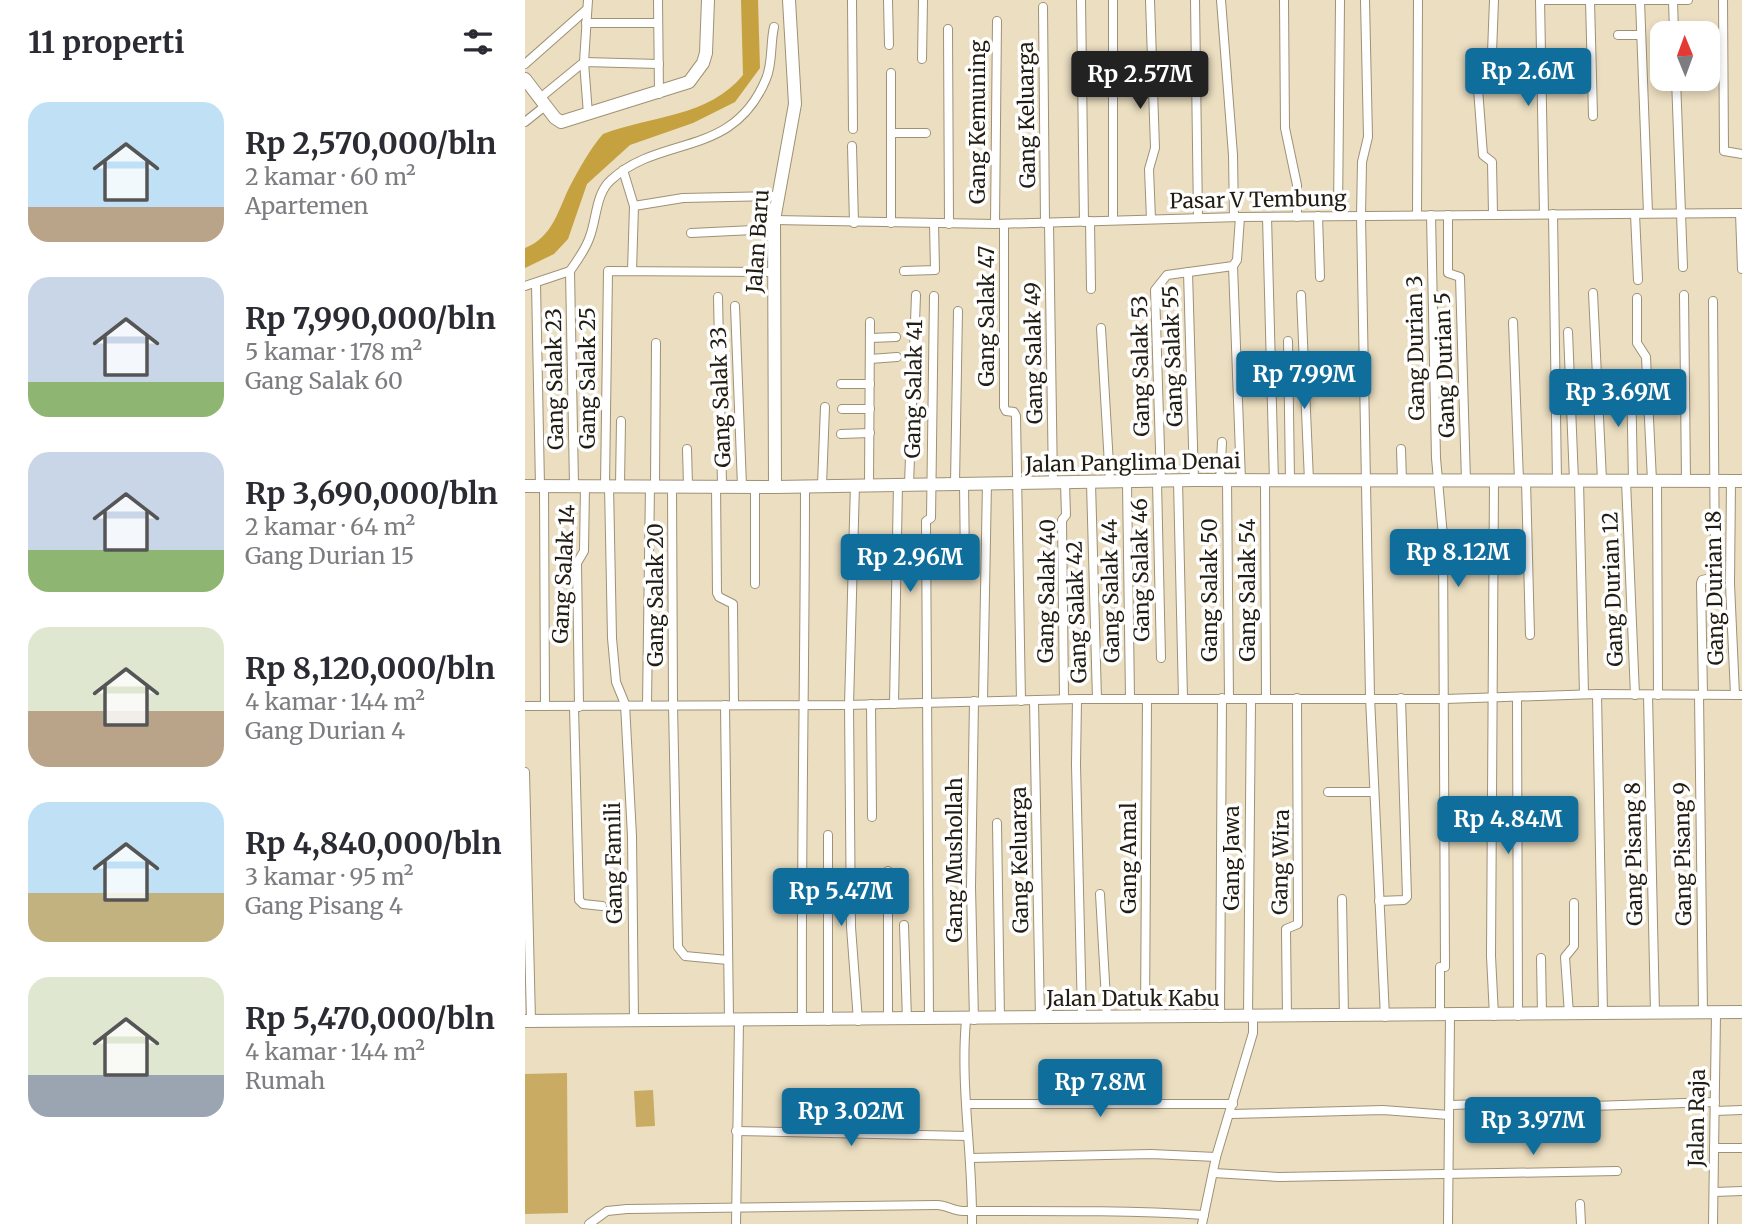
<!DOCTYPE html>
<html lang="id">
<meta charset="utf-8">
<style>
body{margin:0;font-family:Merriweather,serif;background:#f7f7f7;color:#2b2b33;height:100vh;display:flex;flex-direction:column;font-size:26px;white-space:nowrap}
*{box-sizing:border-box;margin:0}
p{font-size:23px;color:#7c7c81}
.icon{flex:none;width:38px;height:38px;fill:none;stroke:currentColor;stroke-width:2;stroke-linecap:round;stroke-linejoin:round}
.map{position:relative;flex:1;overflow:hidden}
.drawer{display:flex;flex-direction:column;background:#fff;width:525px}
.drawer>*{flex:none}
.needle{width:46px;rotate:359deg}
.fabs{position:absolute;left:1125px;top:21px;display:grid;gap:14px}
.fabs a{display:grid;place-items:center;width:70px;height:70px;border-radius:14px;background:#fff;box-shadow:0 4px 10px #0003;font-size:35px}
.price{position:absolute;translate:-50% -60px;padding:0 16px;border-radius:7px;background:#0f6e9c;color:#fff;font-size:23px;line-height:46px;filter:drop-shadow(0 2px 4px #0008)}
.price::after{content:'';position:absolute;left:50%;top:42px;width:21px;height:16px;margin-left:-10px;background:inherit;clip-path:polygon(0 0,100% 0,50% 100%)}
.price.active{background:#222;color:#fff}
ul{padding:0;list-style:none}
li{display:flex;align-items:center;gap:21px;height:175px;padding:0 28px}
li span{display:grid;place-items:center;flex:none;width:196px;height:140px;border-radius:21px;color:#555}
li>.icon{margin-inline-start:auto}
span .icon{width:84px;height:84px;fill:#fffc;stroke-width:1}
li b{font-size:30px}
h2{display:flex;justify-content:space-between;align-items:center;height:84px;padding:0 28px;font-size:30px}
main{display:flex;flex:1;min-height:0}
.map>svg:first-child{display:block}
</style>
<main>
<section class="drawer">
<h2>11 properti<svg class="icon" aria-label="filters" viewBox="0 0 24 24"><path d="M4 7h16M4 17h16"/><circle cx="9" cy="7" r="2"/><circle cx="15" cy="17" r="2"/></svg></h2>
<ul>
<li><span style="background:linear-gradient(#bfe0f5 75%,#b9a48a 0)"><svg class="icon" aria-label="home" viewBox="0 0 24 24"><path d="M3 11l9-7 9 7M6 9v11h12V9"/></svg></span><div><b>Rp 2,570,000/bln</b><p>2 kamar · 60 m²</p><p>Apartemen</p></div></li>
<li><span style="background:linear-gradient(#c9d6e8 75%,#8fb573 0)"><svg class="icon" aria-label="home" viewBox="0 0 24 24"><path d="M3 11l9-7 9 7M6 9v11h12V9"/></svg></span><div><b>Rp 7,990,000/bln</b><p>5 kamar · 178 m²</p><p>Gang Salak 60</p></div></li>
<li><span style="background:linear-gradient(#c9d6e8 70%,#8fb573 0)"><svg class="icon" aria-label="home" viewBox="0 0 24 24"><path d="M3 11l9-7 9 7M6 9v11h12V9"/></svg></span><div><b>Rp 3,690,000/bln</b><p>2 kamar · 64 m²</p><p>Gang Durian 15</p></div></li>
<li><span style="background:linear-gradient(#dfe7d0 60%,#b9a48a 0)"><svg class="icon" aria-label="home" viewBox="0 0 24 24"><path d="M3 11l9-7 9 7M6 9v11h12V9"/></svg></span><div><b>Rp 8,120,000/bln</b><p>4 kamar · 144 m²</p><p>Gang Durian 4</p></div></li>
<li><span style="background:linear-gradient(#bfe0f5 65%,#c2b280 0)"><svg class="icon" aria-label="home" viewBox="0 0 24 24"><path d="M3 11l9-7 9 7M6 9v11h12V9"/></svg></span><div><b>Rp 4,840,000/bln</b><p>3 kamar · 95 m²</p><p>Gang Pisang 4</p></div></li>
<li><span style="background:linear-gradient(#dfe7d0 70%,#9aa5b1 0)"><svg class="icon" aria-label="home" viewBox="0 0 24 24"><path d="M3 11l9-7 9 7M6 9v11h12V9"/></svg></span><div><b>Rp 5,470,000/bln</b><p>4 kamar · 144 m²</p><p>Rumah</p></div></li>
</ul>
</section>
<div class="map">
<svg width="1217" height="1224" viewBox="0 0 1217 1224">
<rect width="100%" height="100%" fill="#ebdec1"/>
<g fill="#c9ab63">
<polygon points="42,1073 43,1213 0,1214 0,1074"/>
<polygon points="128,1090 130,1126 111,1127 109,1091"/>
</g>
<path fill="#c6a140" d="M216 0H233L235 68 210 102 168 123 105 145 62 184 43 239 29 254 0 268V248C28 237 33 210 45 186 54 169 65 149 78 134 125 116 184 117 218 75Z"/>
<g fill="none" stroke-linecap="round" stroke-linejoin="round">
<g stroke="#9e9276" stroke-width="10">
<g id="street">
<polyline points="63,0 59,62 63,114"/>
<polyline points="133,0 134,94"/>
<polyline points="327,0 328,129"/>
<polyline points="363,0 364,45"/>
<polyline points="556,0 559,222"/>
<polyline points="588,0 588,220"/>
<polyline points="625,0 630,148 624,169 626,219"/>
<polyline points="670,0 673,218"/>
<polyline points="696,0 708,155 709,217"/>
<polyline points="759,0 760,128 772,185 772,217"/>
<polyline points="840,0 843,137 837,162 836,216 845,697 860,1017"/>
<polyline points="1015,0 1019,214"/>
<polyline points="1015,0 1163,0"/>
<polyline points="1148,0 1149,33"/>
<polyline points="1198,0 1199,151 1217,154"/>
<polyline points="1065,1 1068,116"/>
<polyline points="1115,1 1123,213"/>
<polyline points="518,7 520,223"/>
<polyline points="61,23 133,23"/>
<polyline points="423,29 424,224"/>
<polyline points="1093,35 1116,35"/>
<polyline points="397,59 398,0"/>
<polyline points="0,64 61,10"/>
<polyline points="1151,79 1158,267"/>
<polyline points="15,98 59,62 134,64"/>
<polyline points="0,122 20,106"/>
<polyline points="367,133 401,133"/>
<polyline points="327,146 329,223"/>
<polyline points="98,170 109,206 107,271"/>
<polyline points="109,206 158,198 253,196"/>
<polyline points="1215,213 1217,269"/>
<polyline points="968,214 967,162 958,155 951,62 953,59 967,53 969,0"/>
<polyline points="1028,214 1032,481"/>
<polyline points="1110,214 1113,280"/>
<polyline points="892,215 893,0"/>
<polyline points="906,215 911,458 918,536 920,967 915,967 915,1016"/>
<polyline points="923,215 923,273 935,277 941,481"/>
<polyline points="793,216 795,277"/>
<polyline points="813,216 815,0"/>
<polyline points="742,217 749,482"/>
<polyline points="249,220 470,224 715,217 1217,213"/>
<polyline points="565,221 566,289"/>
<polyline points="366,223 366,73"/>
<polyline points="524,223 528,483"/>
<polyline points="470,224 472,21"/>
<polyline points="479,224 479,407 481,411 489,412 491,416 496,701"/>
<polyline points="166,233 249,229"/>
<polyline points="708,266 716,481"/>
<polyline points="45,271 49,485"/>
<polyline points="379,271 410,270 409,223"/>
<polyline points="663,272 669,480"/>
<polyline points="11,284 15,486"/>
<path d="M0 286 45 271C52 261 60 250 64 239 72 220 70 194 86 180 136 134 208 159 241 79 248 63 245 44 249 27"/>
<polyline points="1068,293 1077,480"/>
<polyline points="776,295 784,481"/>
<polyline points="1159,295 1161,481"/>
<polyline points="193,297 197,485"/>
<polyline points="1112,298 1112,343 1121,357 1127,481"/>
<polyline points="210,306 217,486"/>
<polyline points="988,322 994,481"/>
<polyline points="576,328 585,482"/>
<polyline points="1043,332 1049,481"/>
<polyline points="345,338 371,337"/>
<polyline points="763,341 765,481"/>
<polyline points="345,359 372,357"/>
<polyline points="1106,376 1108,481"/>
<polyline points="316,384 345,384"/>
<polyline points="317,409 345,409"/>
<polyline points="316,434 345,433"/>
<polyline points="162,449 163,485"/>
<polyline points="876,449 877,481"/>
<polyline points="636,481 630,290 642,275 708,266 712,260 715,217"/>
<polyline points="653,481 658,698"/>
<polyline points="695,481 697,442"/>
<polyline points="702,481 704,699"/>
<polyline points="740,481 741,699"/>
<polyline points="969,481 966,956 969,1016"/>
<polyline points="1001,481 1005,635"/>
<polyline points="1054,481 1059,694"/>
<polyline points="1101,481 1110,695"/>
<polyline points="1132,481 1133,695"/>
<polyline points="1206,481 1205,584 1210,695"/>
<polyline points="632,482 636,658"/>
<polyline points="430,483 433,311"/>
<polyline points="439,483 440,567"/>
<polyline points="566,483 572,699"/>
<polyline points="602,483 605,698"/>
<polyline points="330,484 324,705 326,927 333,1021"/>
<polyline points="344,484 345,322"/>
<polyline points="384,484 391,295"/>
<polyline points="80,485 83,271 248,272"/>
<polyline points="84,485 87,638 91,682 100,704 107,836 109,1020"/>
<polyline points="95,485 96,421"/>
<polyline points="130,485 131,343"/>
<polyline points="147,485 148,705 153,947 160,956 203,960"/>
<polyline points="191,485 192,593 194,597 208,604 209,705"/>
<polyline points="297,485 300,407"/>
<polyline points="19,486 20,706"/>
<polyline points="230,486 230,584"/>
<polyline points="1072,694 1078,1012"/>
<polyline points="1123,695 1130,1013"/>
<polyline points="1174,695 1178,1012"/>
<polyline points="1178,695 1176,583 1177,580 1190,577 1188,301"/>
<polyline points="992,697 993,1016"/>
<polyline points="539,699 537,520 541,515 540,483"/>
<polyline points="552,699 551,765 557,1016"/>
<polyline points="458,700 462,483"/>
<polyline points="449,701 446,887 449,1020"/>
<polyline points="509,701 515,1018"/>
<polyline points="346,704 347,817"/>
<polyline points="369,704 373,484"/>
<polyline points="122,705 125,485"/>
<polyline points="200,705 204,1020"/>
<polyline points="0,706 322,705 552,699 920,699 1072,694 1217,695"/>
<polyline points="49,707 54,900 58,904 77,906"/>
<polyline points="54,707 52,563 59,551 60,485"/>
<polyline points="0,772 6,1021"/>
<polyline points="803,792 849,792"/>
<polyline points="472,823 475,1019"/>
<polyline points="575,894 582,1017"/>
<polyline points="817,899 819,1017"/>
<polyline points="854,901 879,900 882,897 876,698"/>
<polyline points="379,925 382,1020"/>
<polyline points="1016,958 1017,1015"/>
<polyline points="1044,1014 1040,957 1049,946 1049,903"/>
<polyline points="620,1017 622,699"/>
<polyline points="723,1017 726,699"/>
<polyline points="762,1017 761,929 773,924 772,698"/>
<polyline points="695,1018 697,698"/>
<polyline points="404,1019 401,521 406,518 409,296"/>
<polyline points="363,1020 363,871"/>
<path d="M441 1020C435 1088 448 1156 447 1224"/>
<path d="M277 1021C276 843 280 664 280 485"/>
<polyline points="303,1021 303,835"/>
<polyline points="442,1104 708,1104"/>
<polyline points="926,1105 986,1103 1036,1107 1190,1102"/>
<polyline points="1190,1111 1217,1110"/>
<polyline points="706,1114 858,1110 924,1115"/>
<polyline points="211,1131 442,1136"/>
<polyline points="1189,1148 1217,1148"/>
<polyline points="445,1158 626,1154 691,1157"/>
<polyline points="689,1173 754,1177 1092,1171"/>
<polyline points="1189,1192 1217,1191"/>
<polyline points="1055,1204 1056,1224"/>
<path d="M64 1224 82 1211 102 1209 412 1205C421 1205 429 1211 438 1211 518 1211 599 1210 679 1215"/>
<polyline points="211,1224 214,1020"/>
<polyline points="677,1224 691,1157 728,1033 728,1017"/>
<polyline points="923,1224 925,1016"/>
<polyline points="1188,1224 1191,1013"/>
</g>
</g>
<g stroke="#9e9276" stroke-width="14">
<g id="secondary">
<polyline points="0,79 30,118 36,122 164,82 178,63 181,53 183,0"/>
<polyline points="250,487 249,220 270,104 264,0"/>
<polyline points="0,1021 1217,1012"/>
</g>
</g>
<g stroke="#9e9276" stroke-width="14">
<polyline id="primary" points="0,486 250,487 669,480 1217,481"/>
</g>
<use href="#street" stroke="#fff" stroke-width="8"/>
<use href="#secondary" stroke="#fff" stroke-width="12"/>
<use href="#primary" stroke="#fff" stroke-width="12"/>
</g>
<g text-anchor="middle" stroke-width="7" stroke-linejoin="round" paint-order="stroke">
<g font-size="21" fill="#221d12" stroke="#fff">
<text transform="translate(502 115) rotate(-91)" y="7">Gang Keluarga</text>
<text transform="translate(453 122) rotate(-90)" y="7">Gang Kemuning</text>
<text transform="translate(733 200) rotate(-1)" y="7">Pasar V Tembung</text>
<text transform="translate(233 241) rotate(-86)" y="7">Jalan Baru</text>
<text transform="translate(462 316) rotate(-90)" y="7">Gang Salak 47</text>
<text transform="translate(891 348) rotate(-91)" y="7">Gang Durian 3</text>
<text transform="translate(509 353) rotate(-91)" y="7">Gang Salak 49</text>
<text transform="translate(648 356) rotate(-92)" y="7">Gang Salak 55</text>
<text transform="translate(920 365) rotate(-92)" y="7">Gang Durian 5</text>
<text transform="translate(616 366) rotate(-91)" y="7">Gang Salak 53</text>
<text transform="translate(63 378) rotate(-90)" y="7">Gang Salak 25</text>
<text transform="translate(30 379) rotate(-91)" y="7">Gang Salak 23</text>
<text transform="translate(389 389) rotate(-89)" y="7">Gang Salak 41</text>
<text transform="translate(196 397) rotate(-92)" y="7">Gang Salak 33</text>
<text transform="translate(608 463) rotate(-1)" y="7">Jalan Panglima Denai</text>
<text transform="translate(616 570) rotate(-91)" y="7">Gang Salak 46</text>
<text transform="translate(39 574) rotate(-87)" y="7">Gang Salak 14</text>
<text transform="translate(1190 588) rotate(-91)" y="7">Gang Durian 18</text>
<text transform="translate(1088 589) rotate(-92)" y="7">Gang Durian 12</text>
<text transform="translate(685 590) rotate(-90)" y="7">Gang Salak 50</text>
<text transform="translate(723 590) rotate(-90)" y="7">Gang Salak 54</text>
<text transform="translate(522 591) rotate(-89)" y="7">Gang Salak 40</text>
<text transform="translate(586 591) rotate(-91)" y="7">Gang Salak 44</text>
<text transform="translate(131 595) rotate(-90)" y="7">Gang Salak 20</text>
<text transform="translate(552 612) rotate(-92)" y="7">Gang Salak 42</text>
<text transform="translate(1109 854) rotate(-91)" y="7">Gang Pisang 8</text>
<text transform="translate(1158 854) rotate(-91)" y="7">Gang Pisang 9</text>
<text transform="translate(604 858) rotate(-90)" y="7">Gang Amal</text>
<text transform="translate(707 858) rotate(-90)" y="7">Gang Jawa</text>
<text transform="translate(430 860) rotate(-90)" y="7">Gang Mushollah</text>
<text transform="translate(495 860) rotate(-91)" y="7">Gang Keluarga</text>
<text transform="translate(756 862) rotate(-89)" y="7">Gang Wira</text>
<text transform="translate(89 863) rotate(-91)" y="7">Gang Famili</text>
<text x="608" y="1006">Jalan Datuk Kabu</text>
<text transform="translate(1172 1118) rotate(-89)" y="7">Jalan Raja</text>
</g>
</g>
</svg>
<div class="fabs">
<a><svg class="needle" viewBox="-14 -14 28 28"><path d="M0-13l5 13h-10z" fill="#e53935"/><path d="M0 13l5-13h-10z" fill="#7c7c81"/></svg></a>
</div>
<b class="price" style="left:1003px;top:108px">Rp 2.6M</b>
<b class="price active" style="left:615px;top:111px">Rp 2.57M</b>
<b class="price" style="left:779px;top:411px">Rp 7.99M</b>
<b class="price" style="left:1093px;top:429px">Rp 3.69M</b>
<b class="price" style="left:933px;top:589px">Rp 8.12M</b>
<b class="price" style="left:385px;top:594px">Rp 2.96M</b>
<b class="price" style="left:983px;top:856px">Rp 4.84M</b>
<b class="price" style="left:316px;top:928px">Rp 5.47M</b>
<b class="price" style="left:575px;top:1119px">Rp 7.8M</b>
<b class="price" style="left:326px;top:1148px">Rp 3.02M</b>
<b class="price" style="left:1008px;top:1157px">Rp 3.97M</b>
</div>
</main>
